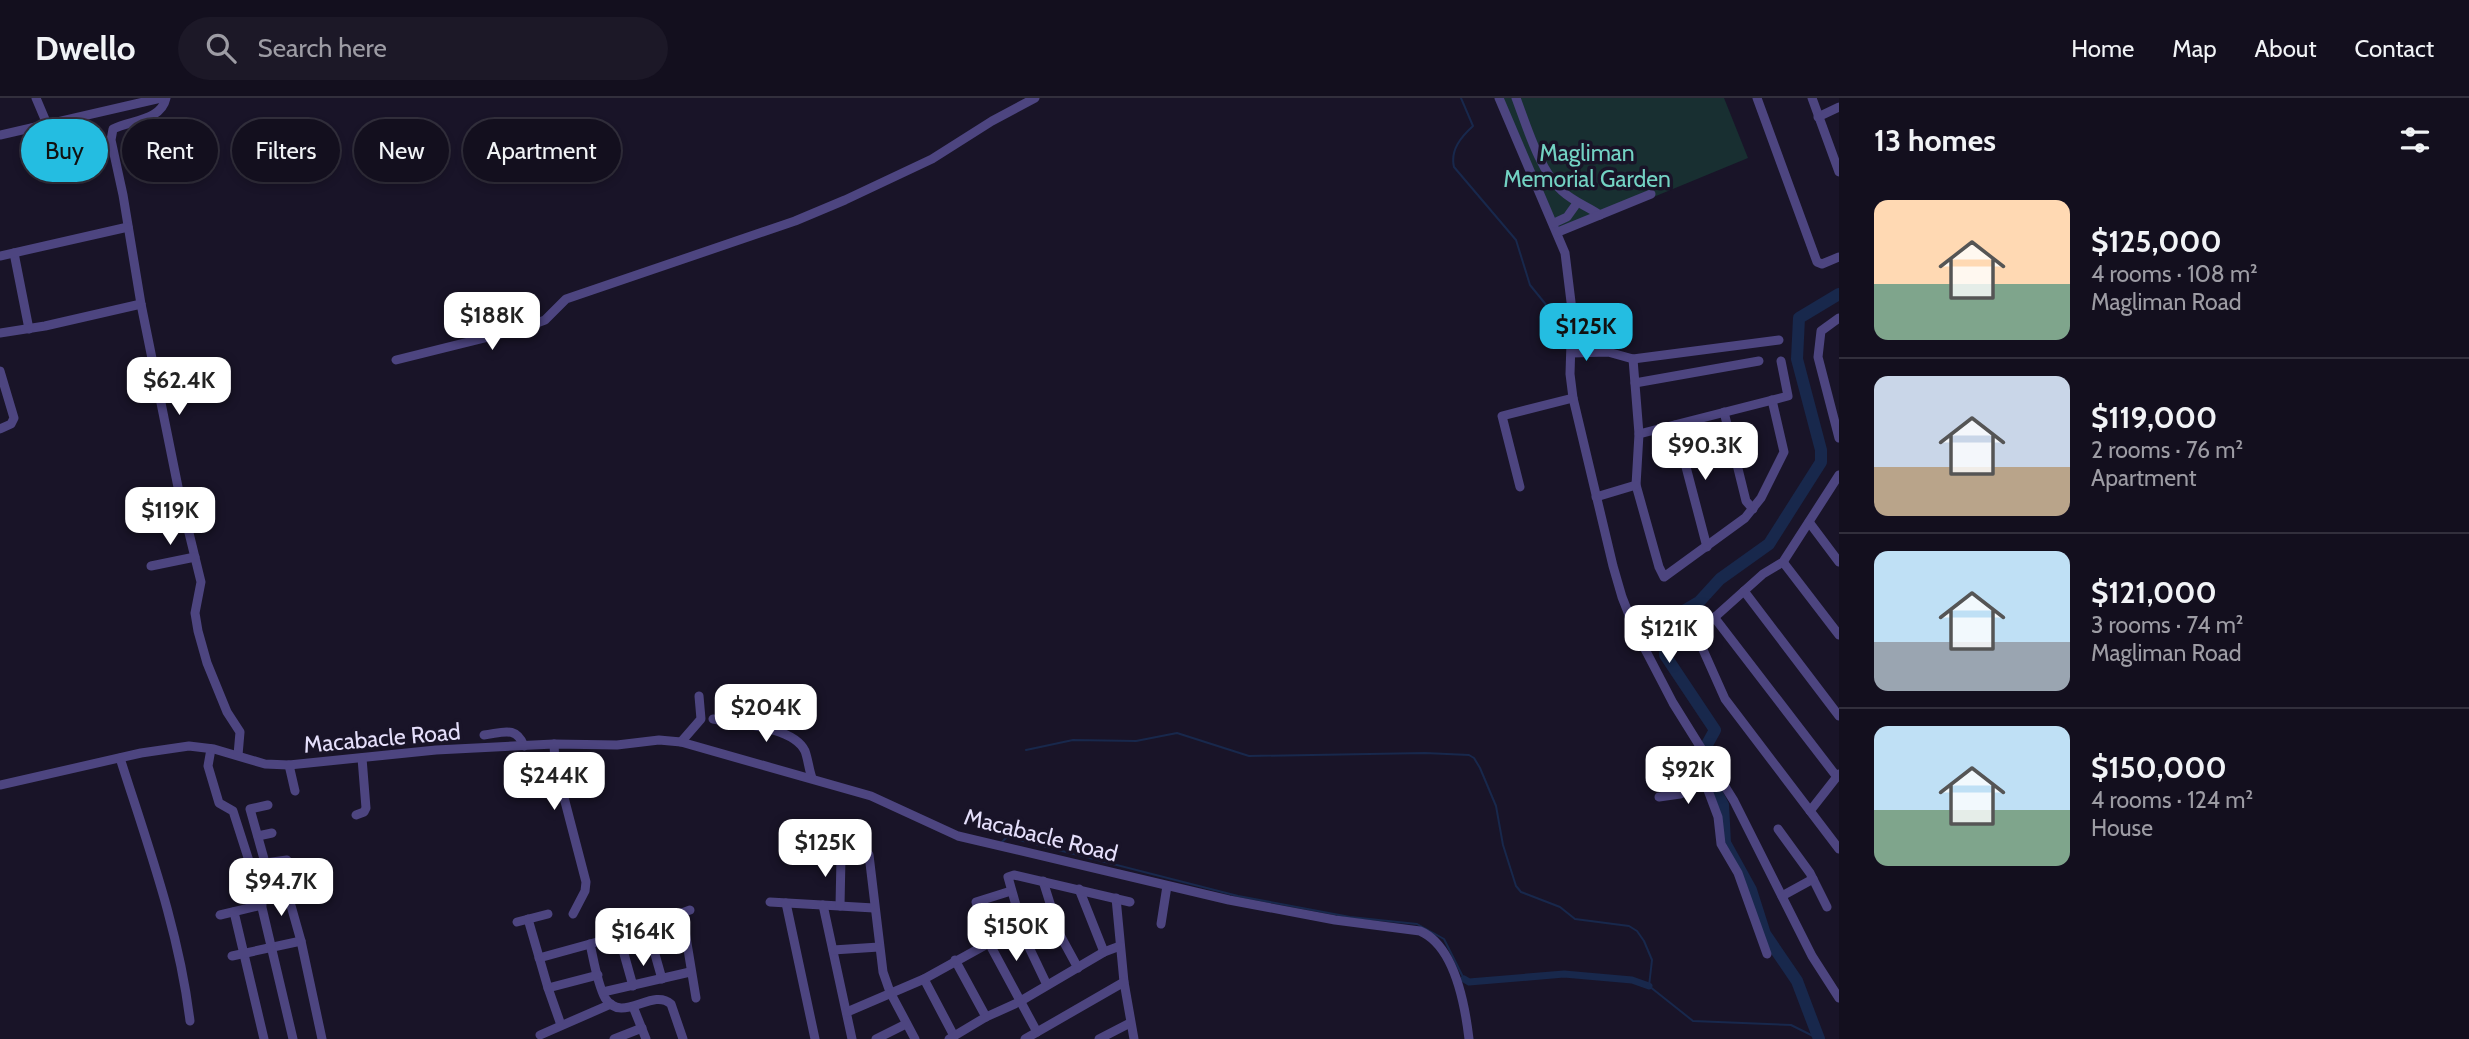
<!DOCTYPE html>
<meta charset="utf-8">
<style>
body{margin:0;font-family:Cabin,sans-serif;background:#1c1827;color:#f1f3f6;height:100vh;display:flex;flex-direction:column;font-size:26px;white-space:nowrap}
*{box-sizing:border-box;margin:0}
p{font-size:23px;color:#9d9ca4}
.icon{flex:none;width:38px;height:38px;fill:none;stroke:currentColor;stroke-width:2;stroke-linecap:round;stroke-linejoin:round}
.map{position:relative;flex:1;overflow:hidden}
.panel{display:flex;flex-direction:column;background:#130f1e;width:630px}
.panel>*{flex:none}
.hud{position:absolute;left:21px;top:21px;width:665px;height:63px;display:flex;gap:14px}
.price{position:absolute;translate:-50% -60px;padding:0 16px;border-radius:14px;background:#fff;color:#222;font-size:23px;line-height:46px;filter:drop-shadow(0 2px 4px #0008)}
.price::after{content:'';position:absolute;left:50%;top:42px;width:21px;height:16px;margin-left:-10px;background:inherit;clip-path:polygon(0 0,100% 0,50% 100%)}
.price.current{background:#24bde1;color:#111}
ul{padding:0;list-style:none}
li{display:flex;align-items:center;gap:21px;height:175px;padding:0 35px}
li+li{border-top:2px solid #322f3c}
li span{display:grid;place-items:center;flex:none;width:196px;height:140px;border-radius:14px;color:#555}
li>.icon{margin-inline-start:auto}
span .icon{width:84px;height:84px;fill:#fffc;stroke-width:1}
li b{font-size:30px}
h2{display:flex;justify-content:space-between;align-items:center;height:84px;padding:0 35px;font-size:30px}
.tag{padding:0 24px;border-radius:32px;background:#130f1e;box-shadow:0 4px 10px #0003,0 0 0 2px #322f3c;font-size:24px;line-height:63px}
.tag.current{background:#24bde1;color:#111}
header{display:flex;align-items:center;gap:42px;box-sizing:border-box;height:98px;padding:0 35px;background:#130f1e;border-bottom:2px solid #322f3c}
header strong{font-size:33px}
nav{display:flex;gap:38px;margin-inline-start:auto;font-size:24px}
.search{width:490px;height:63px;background:#1c1827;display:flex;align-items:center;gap:18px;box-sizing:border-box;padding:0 24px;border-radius:38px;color:#9d9ca4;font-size:26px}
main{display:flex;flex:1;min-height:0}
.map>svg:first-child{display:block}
</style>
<header>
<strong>Dwello</strong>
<div class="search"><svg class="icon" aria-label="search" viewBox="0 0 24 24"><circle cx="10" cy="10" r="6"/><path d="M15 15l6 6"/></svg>Search here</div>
<nav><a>Home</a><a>Map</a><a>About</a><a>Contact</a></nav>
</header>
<main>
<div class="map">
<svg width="1839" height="941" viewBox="0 0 1839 941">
<rect width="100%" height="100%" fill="#191428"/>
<polygon fill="#182f31" points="1499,0 1724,0 1748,60 1559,138"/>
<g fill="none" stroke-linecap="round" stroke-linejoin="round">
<g stroke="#18284c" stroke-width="2">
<path d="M1461 0 1473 28C1461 39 1450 52 1454 69L1516 142 1530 187 1552 214"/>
<polyline points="1026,652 1073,642 1136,643 1177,635 1249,658 1425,655 1469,657 1474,660 1480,670 1496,708 1503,747 1516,788 1521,794 1560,809 1575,821 1629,828 1637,833 1644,843 1652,862 1649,888 1693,923 1791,927 1819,941"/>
<polyline points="1001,745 1007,739 1238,798 1350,819 1417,826 1444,841 1464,881"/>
<polyline points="1564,876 1591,880"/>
</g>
<polyline stroke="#18284c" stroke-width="7" points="1464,881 1469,884 1564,876 1632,882 1649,888"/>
<polyline stroke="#18284c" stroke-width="12" points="1819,941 1797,883 1765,836 1751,792 1725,745 1723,707 1699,661 1715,632 1665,557 1665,533 1670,521 1699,504 1720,481 1769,446 1821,364 1821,352 1797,261 1799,220 1839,196"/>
<g stroke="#4d4580" stroke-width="9">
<polyline points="36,0 47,26"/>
<path d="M166 0C161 23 131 22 113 31L111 42 123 97 141 206 179 394 201 484 195 515 198 533 207 565 227 614 240 634 238 657"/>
<polyline points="1499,0 1565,155 1572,212 1570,276 1573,300 1613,468 1622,499 1635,532 1673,605 1734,703 1812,858 1839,900"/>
<path d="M1516 0C1527 29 1540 73 1562 93 1574 104 1587 108 1600 117"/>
<polyline points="1757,0 1817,164 1822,166 1839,159"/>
<polyline points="1812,0 1839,74"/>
<polyline points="1818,19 1839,9"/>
<polyline points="0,37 161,0"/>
<polyline points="1554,125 1567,119 1577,105"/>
<polyline points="1558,134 1651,96"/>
<polyline points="14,155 29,231"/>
<polyline points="0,158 128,129"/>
<polyline points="1839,220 1821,233 1818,259 1839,340"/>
<polyline points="0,235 45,228 141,206"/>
<polyline points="1572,255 1608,254 1633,261"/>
<polyline points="396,262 521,231 545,222 566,201 795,123 845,102 932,61 992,23 1035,0"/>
<polyline points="0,273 14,320 11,326 0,331"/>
<polyline points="1635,285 1759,263"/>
<polyline points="1772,302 1784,354 1761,400 1745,420 1664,479 1659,469 1636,387 1639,336 1633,261 1779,242"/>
<polyline points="1724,314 1746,403 1753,411"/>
<polyline points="1675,327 1707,449"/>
<polyline points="1639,336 1788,298 1781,263"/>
<polyline points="1839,377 1783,464 1763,476 1696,536 1725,601 1839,751"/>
<polyline points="1520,389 1502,318 1573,300"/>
<polyline points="1596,399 1636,387"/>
<polyline points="1809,424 1839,464"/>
<polyline points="1783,464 1839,537"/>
<polyline points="151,468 195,459"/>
<polyline points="1744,493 1839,618"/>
<polyline points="1714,519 1837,679"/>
<path d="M713 621C738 626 793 628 805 653 808 661 809 672 812 680"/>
<path d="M484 637C502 635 516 627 524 648"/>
<polyline points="681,644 701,621 699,598"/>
<polyline points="554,646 555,665 586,784 585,793 573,816"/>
<polyline points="211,651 208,668 219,705 233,713 250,766"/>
<path d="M120 660C148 748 179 832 190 923"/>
<polyline points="289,667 295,693"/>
<path d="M0 687 141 655 189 648 214 651 265 666 289 667 436 652 554 646 617 647 659 642 681 644 871 698 958 738 1229 802 1335 822 1420 833C1455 848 1465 907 1469 941"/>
<polyline points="1706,687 1718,719 1721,746 1738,775 1767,856"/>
<polyline points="1659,699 1680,696 1719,680"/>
<polyline points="268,707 250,711 273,793"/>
<polyline points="1810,713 1839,676"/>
<polyline points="356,717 364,714 366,710 362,660"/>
<polyline points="1778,731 1810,775 1827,809"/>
<polyline points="258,738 272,735"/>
<polyline points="265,765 287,762"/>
<polyline points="1043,783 1060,837 1078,870"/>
<polyline points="1079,791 1104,854"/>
<polyline points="1011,793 976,804 989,845 1037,934"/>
<polyline points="1782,798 1813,781"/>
<polyline points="1116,800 1124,884 1134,941"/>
<polyline points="770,804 874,810"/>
<polyline points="786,805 815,941"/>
<polyline points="823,807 852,941"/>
<polyline points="840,808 841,759 869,757 883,874 890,894 915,941"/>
<polyline points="234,814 264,941"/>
<polyline points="682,815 696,900"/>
<polyline points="220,817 262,807"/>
<polyline points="528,821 548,890 561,927"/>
<polyline points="517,824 548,816"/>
<polyline points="1161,826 1167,788"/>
<polyline points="647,828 662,881"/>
<polyline points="619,838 633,888"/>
<path d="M590 846C594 863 597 885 605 900 622 927 652 889 671 906L683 941"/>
<polyline points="833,852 879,849"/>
<polyline points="232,858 301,843"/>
<polyline points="539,860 619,838 690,812"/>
<polyline points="955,862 986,919"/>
<polyline points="924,881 954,938"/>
<polyline points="1047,887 1026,843 1008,779 1014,777 1130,804"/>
<polyline points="548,890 598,877"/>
<polyline points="603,894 690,874"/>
<polyline points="634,911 646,941"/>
<polyline points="847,914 924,881 989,845"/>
<polyline points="540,937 611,906"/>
<polyline points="293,941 259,797 286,790 301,843 322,941"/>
<polyline points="614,941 642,930"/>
<polyline points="876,941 906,926"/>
<polyline points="949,941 986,919 1019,904 1104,854 1120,848"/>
<polyline points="1025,941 1124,884"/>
<polyline points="1099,941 1130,925"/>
</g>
</g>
<g text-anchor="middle" stroke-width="7" stroke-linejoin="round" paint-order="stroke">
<g font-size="23" fill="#73d2c3" stroke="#191428">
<text x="1587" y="63">Magliman<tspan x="1587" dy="26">Memorial Garden</tspan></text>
</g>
<g font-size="23" fill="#e5dffb" stroke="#191428">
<text transform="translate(382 640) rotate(-5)" y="8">Macabacle Road</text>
<text transform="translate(1041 737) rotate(14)" y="8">Macabacle Road</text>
</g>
</g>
</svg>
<b class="price" style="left:492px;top:254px">$188K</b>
<b class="price current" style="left:1586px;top:265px">$125K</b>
<b class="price" style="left:179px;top:319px">$62.4K</b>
<b class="price" style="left:1705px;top:384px">$90.3K</b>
<b class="price" style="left:170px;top:449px">$119K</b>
<b class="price" style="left:1669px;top:567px">$121K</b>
<b class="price" style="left:766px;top:646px">$204K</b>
<b class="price" style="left:1688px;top:708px">$92K</b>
<b class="price" style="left:554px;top:714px">$244K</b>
<b class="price" style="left:825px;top:781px">$125K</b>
<b class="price" style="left:281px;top:820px">$94.7K</b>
<b class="price" style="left:1016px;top:865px">$150K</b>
<b class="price" style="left:643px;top:870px">$164K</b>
<div class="hud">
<a class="tag current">Buy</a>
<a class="tag">Rent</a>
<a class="tag">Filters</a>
<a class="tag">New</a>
<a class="tag">Apartment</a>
</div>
</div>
<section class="panel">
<h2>13 homes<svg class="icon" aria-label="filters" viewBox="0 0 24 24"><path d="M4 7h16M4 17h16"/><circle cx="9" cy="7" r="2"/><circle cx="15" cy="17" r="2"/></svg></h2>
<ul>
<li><span style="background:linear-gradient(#ffd9b3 60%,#7fa58c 0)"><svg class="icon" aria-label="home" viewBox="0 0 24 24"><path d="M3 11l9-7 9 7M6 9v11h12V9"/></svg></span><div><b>$125,000</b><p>4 rooms · 108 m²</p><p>Magliman Road</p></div></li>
<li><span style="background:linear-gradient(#c9d6e8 65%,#b9a48a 0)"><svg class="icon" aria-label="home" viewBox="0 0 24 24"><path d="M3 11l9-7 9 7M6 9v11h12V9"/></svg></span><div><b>$119,000</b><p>2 rooms · 76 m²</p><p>Apartment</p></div></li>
<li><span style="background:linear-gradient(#bfe0f5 65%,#9aa5b1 0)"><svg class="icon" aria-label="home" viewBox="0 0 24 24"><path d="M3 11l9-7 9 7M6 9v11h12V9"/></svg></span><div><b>$121,000</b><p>3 rooms · 74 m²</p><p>Magliman Road</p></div></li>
<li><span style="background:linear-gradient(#bfe0f5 60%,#7fa58c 0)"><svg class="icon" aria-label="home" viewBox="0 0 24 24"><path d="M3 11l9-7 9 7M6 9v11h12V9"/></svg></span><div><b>$150,000</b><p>4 rooms · 124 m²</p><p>House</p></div></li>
</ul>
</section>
</main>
